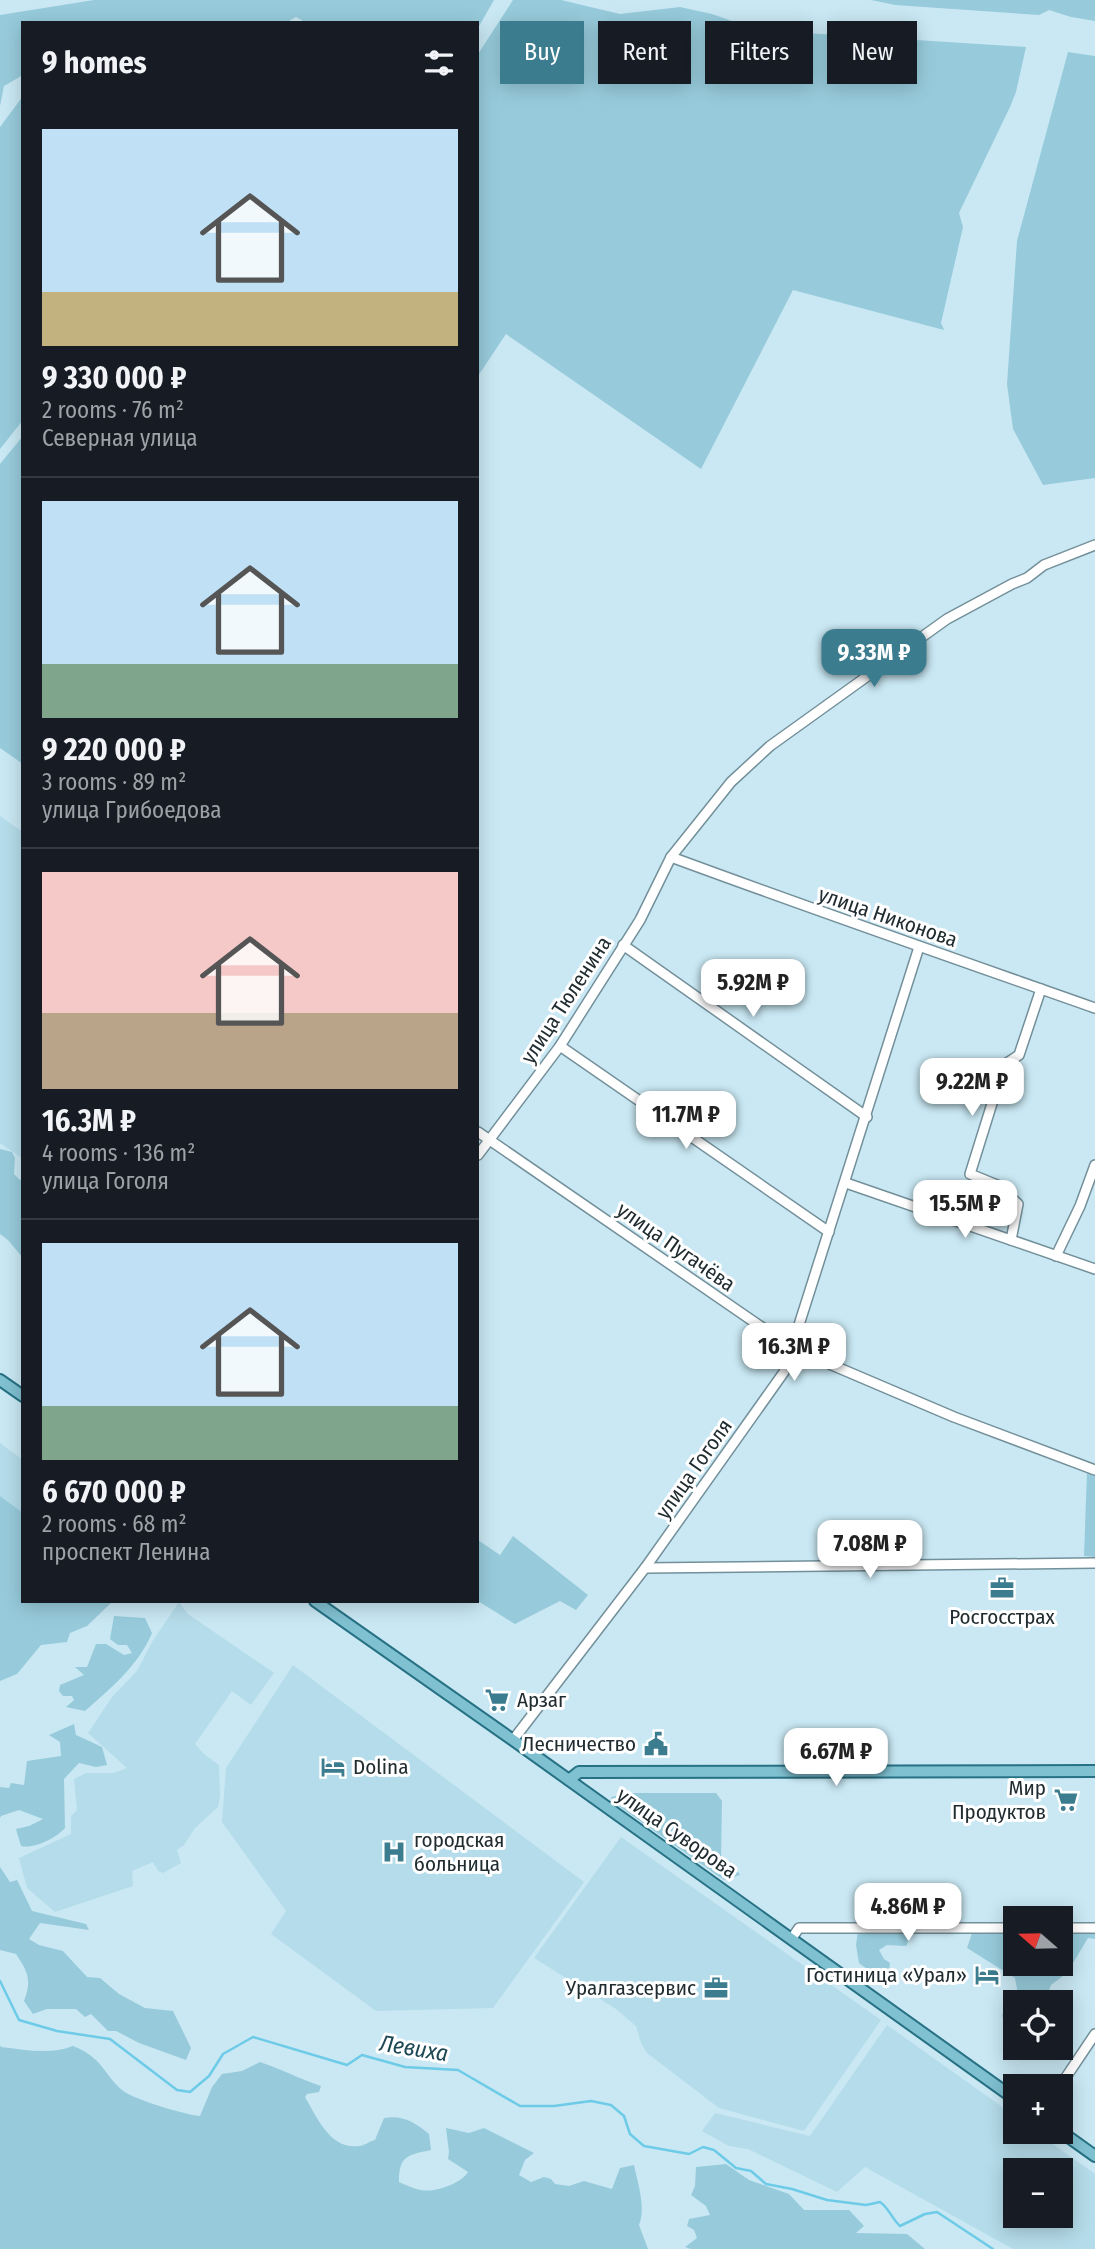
<!DOCTYPE html>
<meta charset="utf-8">
<style>
body{margin:0;font-family:"Fira Sans Condensed",sans-serif;background:#242831;color:#f1f3f6;height:100vh;display:flex;flex-direction:column;font-size:26px;white-space:nowrap}
*{box-sizing:border-box;margin:0}
p{font-size:23px;color:#9ea1a6}
.icon{flex:none;width:38px;height:38px;fill:none;stroke:currentColor;stroke-width:2;stroke-linecap:round;stroke-linejoin:round}
.map{position:relative;flex:1;overflow:hidden}
.details{position:absolute;left:21px;top:21px;width:458px;height:1582px;display:flex;flex-direction:column;background:#171b24;border-radius:0px;box-shadow:0 4px 18px #0003}
.details>*{flex:none}
.hud{position:absolute;left:500px;top:21px;width:488px;height:63px;display:flex;gap:14px}
.needle{width:46px;rotate:290deg}
.controls{position:absolute;left:1003px;top:1906px;display:grid;gap:14px}
.controls a{display:grid;place-items:center;width:70px;height:70px;border-radius:0px;background:#171b24;box-shadow:0 4px 18px #0003;font-size:35px}
.price{position:absolute;translate:-50% -60px;padding:0 16px;border-radius:14px;background:#fff;color:#222;font-size:23px;line-height:46px;filter:drop-shadow(0 2px 4px #0008)}
.price::after{content:'';position:absolute;left:50%;top:42px;width:21px;height:16px;margin-left:-10px;background:inherit;clip-path:polygon(0 0,100% 0,50% 100%)}
.price.current{background:#3b7c8e;color:#fff}
ul{padding:0;list-style:none}
li{display:grid;align-content:center;gap:14px;height:371px;padding:0 21px}
li+li{border-top:2px solid #363941}
li span{display:grid;place-items:center;height:217px;border-radius:0px;color:#555}
li>.icon{margin-inline-start:auto}
span .icon{width:126px;height:126px;fill:#fffc;stroke-width:1}
li b{font-size:30px}
h2{display:flex;justify-content:space-between;align-items:center;height:84px;padding:0 21px;font-size:30px}
.pill{padding:0 24px;border-radius:0px;background:#171b24;box-shadow:0 4px 18px #0003;font-size:24px;line-height:63px}
.pill.current{background:#3b7c8e;color:#fff}
.map>svg:first-child{display:block}
</style>
<div class="map">
<svg width="1095" height="2249" viewBox="0 0 1095 2249">
<rect width="100%" height="100%" fill="#c9e8f3"/>
<g fill="#b5dcea" fill-rule="evenodd">
<polygon points="0,816 23,832 23,1159 0,1143"/>
<polygon points="0,1443 23,1460 23,1513 0,1496"/>
<polygon points="179,1602 188,1614 274,1673 251,1705 232,1691 195,1744 205,1755 219,1765 220,1797 218,1807 195,1828 184,1845 177,1850 181,1863 163,1873 158,1871 153,1862 132,1871 133,1886 55,1912 27,1888 19,1858 71,1834 71,1816 77,1810 74,1779 86,1773 114,1773 127,1768 88,1733 112,1697 137,1671 152,1642"/>
<polygon points="293,1665 584,1882 493,2008 376,2011 271,1934 286,1911 222,1822 226,1768"/>
<polygon points="621,1837 881,2020 804,2131 719,2108 647,2053 641,2043 636,2026 616,2009 534,1958"/>
<path d="M887 2025 1015 2116V2132H1036L1095 2174V2249H1013L865 2167 837 2192 748 2149 729 2146 702 2131 715 2113 810 2136ZM1060 2170V2216H1015V2170Z"/>
</g>
<g fill="#97cbdb">
<polygon points="94,0 494,0 478,28 478,23 307,23 296,17 285,23 23,23 23,75 4,86 0,106 0,15"/>
<polygon points="513,0 561,0 620,14 680,7 712,14 757,30 1026,47 1016,92 1010,107 959,213 963,227 941,323 944,330 793,290 701,469 506,334 478,376 478,54"/>
<polygon points="871,0 1095,0 1095,21 1071,17 1049,10 1039,15 895,5"/>
<polygon points="1068,52 1095,56 1095,478 1043,485 1013,429 1007,384 1017,241"/>
<polygon points="23,96 23,420 0,449 0,127"/>
<polygon points="23,436 23,764 0,748 0,464"/>
<polygon points="0,1149 12,1152 15,1158 14,1174 20,1180 23,1179 23,1258 8,1240 0,1234"/>
<polygon points="1087,1472 1095,1474 1095,1557 1084,1556"/>
<polygon points="0,1496 23,1513 23,1601 113,1601 87,1626 70,1633 67,1642 41,1645 17,1674 0,1681"/>
<polygon points="513,1536 588,1595 576,1610 560,1601 515,1624 478,1601 478,1540 500,1555"/>
<path d="M114 1616 145 1618 152 1633C138 1666 111 1688 85 1711L66 1707 74 1700 72 1696H63L59 1691 60 1685 84 1675 75 1667H87L96 1644H106L124 1655 132 1653 127 1645H118L110 1639Z"/>
<path d="M74 1724 76 1735 102 1747 107 1765 96 1767 79 1763 64 1779 65 1828C56 1838 35 1849 21 1846L16 1829 29 1826 43 1819 19 1810 1 1816 0 1818V1787L9 1788 11 1783 24 1785 27 1761 61 1756 60 1742 49 1735Z"/>
<polygon points="630,1793 716,1793 722,1801 721,1862 733,1864 740,1875 724,1880 613,1802 611,1797"/>
<path d="M0 1867 10 1882 17 1880 32 1911 86 1924 89 1930 40 1923 29 1939 39 1945 63 1951 87 1977 100 1978 119 1994 145 2008 173 2011 191 2048 186 2060 139 2043 116 2031H108L91 2014 85 2017 76 2009H47L33 2014 24 2001C32 1980 28 1972 16 1954L0 1950Z"/>
<polygon points="973,1930 1015,1930 1015,1964 1060,1964 1061,1931 1095,1931 1095,1939 1088,1938 1067,1973 1051,1985 1045,2002 1015,2002 1015,2031 1002,2016 1006,2006 1018,1994 1015,1978 967,1948"/>
<path d="M858 1931 906 1932 909 1940 906 1946 887 1945 879 1950 884 1959 890 1963 889 1971C878 1977 868 1970 859 1963L856 1945Z"/>
<path d="M0 2045 1 2047C26 2050 50 2055 73 2046 103 2058 102 2072 122 2090 132 2099 186 2115 200 2116L212 2087 222 2074 242 2071 260 2062C281 2069 300 2079 321 2086L319 2092 307 2094 305 2097C317 2117 330 2150 359 2146 364 2146 370 2141 375 2140L384 2118C403 2115 414 2122 429 2134L431 2150C407 2155 399 2156 399 2182 406 2185 414 2189 421 2190 435 2193 462 2183 468 2172L448 2159 449 2152 446 2128 469 2133 484 2128 534 2153 525 2160 519 2175 531 2182 544 2177 551 2179 555 2184 569 2186 584 2181 612 2189 620 2168 634 2165C638 2184 646 2207 639 2225L648 2249H0Z"/>
<polygon points="726,2164 749,2180 789,2194 804,2210 849,2210 864,2226 856,2233 907,2234 925,2249 691,2249 685,2247 697,2238 694,2230 687,2226 689,2219 710,2215 706,2206 691,2195 695,2186 696,2167"/>
</g>
<g fill="none" stroke-linecap="round" stroke-linejoin="round">
<path stroke="#6ecbe7" stroke-width="2.5" d="M0 1981 19 2020 57 2031 110 2039 177 2090 190 2092 209 2076 223 2054 253 2037 347 2065 362 2055 405 2067 458 2070 520 2106H554L591 2101 611 2105 624 2116 630 2134 644 2146 689 2154 703 2147 714 2150 736 2168 751 2171 766 2184 792 2189 827 2200 866 2205 880 2202C889 2208 892 2219 900 2226L925 2214 937 2212 993 2249"/>
<g stroke="#73909a" stroke-width="12">
<g id="minor">
<path d="M671 857C812 909 953 958 1095 1008"/>
<polyline points="623,945 867,1117"/>
<polyline points="560,1046 829,1232"/>
<polyline points="478,1132 792,1348 954,1417 1095,1470"/>
<polyline points="478,1155 560,1046 640,920 671,857 731,782 770,746 947,619 1012,584 1027,578 1044,565 1095,545"/>
<polyline points="846,1183 1095,1269"/>
<polyline points="1011,1240 1018,1204 997,1185 970,1174 1004,1065 1019,1055 1041,989"/>
<polyline points="1056,1256 1080,1206 1095,1165"/>
<polyline points="645,1568 1095,1563"/>
<polyline points="513,1740 645,1568 784,1372 919,947"/>
<polyline points="1060,1928 1095,1928"/>
<polyline points="792,1938 799,1928 1015,1928"/>
<polyline points="1060,2086 1095,2034"/>
</g>
</g>
<g stroke="#267184" stroke-width="14">
<g id="major">
<polyline points="0,1380 23,1396"/>
<polyline points="315,1601 513,1740 1015,2099"/>
<polyline points="569,1780 579,1772 1095,1771"/>
<polyline points="1060,2131 1095,2156"/>
</g>
</g>
<use href="#minor" stroke="#fff" stroke-width="9"/>
<use href="#major" stroke="#7fc0d1" stroke-width="10"/>
</g>
<defs>
<g id="office-bare" transform="scale(1.89)"><path d="M-6-3h4V-5.5h4V-3h4V5H-6ZM-1-4.5V-3h2v-1.5ZM-6 0V1H6V0Z" fill="#3b7c8e" stroke="#fff" stroke-width="2.5" paint-order="stroke"/></g>
<g id="supermarket-bare" transform="scale(1.89)"><path d="M-6-5.5h2.5l.6 2H6L4.5 2H-2.5L-4.4-4H-6ZM-1.5 3.2a1.3 1.3 0 1 0 .1 0ZM3 3.2a1.3 1.3 0 1 0 .1 0Z" fill="#3b7c8e" stroke="#fff" stroke-width="2.5" paint-order="stroke"/></g>
<g id="civic-bare" transform="scale(1.89)"><path d="M-.6-6.5H3V-4.5H.6V-3L4-1V1h2V6H-6V1h2V-1L-.6-3ZM-1.2 2.5V6h2.4V2.5Z" fill="#3b7c8e" stroke="#fff" stroke-width="2.5" paint-order="stroke"/></g>
<g id="hotel-bare" transform="scale(1.89)"><path d="M-6-4.5h1.5V1H6V5H4.5V3h-9V5H-6ZM-4 0a1.8 1.8 0 1 1 3.6 0ZM.5 0V-2.5h3Q6-2.5 6 0Z" fill="#3b7c8e" stroke="#fff" stroke-width="2.5" paint-order="stroke"/></g>
<g id="hospital-bare" transform="scale(1.89)"><path d="M-5-5h3v3.5h4V-5h3V5h-3V1.5h-4V5h-3Z" fill="#3b7c8e" stroke="#fff" stroke-width="2.5" paint-order="stroke"/></g>
</defs>
<g fill-rule="evenodd">
<use href="#office-bare" x="1002" y="1588"/>
<use href="#supermarket-bare" x="497" y="1700"/>
<use href="#civic-bare" x="656" y="1744"/>
<use href="#hotel-bare" x="333" y="1767"/>
<use href="#supermarket-bare" x="1066" y="1800"/>
<use href="#hospital-bare" x="394" y="1852"/>
<use href="#hotel-bare" x="987" y="1975"/>
<use href="#office-bare" x="716" y="1988"/>
</g>
<g text-anchor="middle" stroke-width="6" stroke-linejoin="round" paint-order="stroke">
<g font-size="21" fill="#202c30" stroke="#fff">
<text transform="translate(888 917) rotate(19)" y="7">улица Никонова</text>
<text transform="translate(566 1000) rotate(-57)" y="7">улица Тюленина</text>
<text transform="translate(676 1247) rotate(35)" y="7">улица Пугачёва</text>
<text transform="translate(694 1469) rotate(-55)" y="7">улица Гоголя</text>
<text transform="translate(677 1833) rotate(35)" y="7">улица Суворова</text>
</g>
<g font-size="21" fill="#202c30" stroke="#fff" text-anchor="end">
<text x="1002" y="1624" text-anchor="middle">Росгосстрах</text>
<text x="517" y="1707" text-anchor="start">Арзаг</text>
<text x="636" y="1751">Лесничество</text>
<text x="353" y="1774" text-anchor="start">Dolina</text>
<text x="1046" y="1795">Мир<tspan x="1046" dy="24">Продуктов</tspan></text>
<text x="414" y="1847" text-anchor="start">городская<tspan x="414" dy="24">больница</tspan></text>
<text x="967" y="1982">Гостиница «Урал»</text>
<text x="696" y="1995">Уралгазсервис</text>
</g>
<g font-size="23" font-style="italic" fill="#1d4753" stroke="#fff">
<text transform="translate(414 2048) rotate(9)" y="8">Левиха</text>
</g>
</g>
</svg>
<div class="controls">
<a><svg class="needle" viewBox="-14 -14 28 28"><path d="M0-13l5 13h-10z" fill="#e53935"/><path d="M0 13l5-13h-10z" fill="#9ea1a6"/></svg></a>
<a><svg class="icon" aria-label="locate" viewBox="0 0 24 24"><circle cx="12" cy="12" r="6"/><path d="M12 2v4M12 18v4M2 12h4M18 12h4"/></svg></a>
<a>+</a>
<a>−</a>
</div>
<b class="price current" style="left:874px;top:689px">9.33M ₽</b>
<b class="price" style="left:753px;top:1019px">5.92M ₽</b>
<b class="price" style="left:972px;top:1118px">9.22M ₽</b>
<b class="price" style="left:686px;top:1151px">11.7M ₽</b>
<b class="price" style="left:965px;top:1240px">15.5M ₽</b>
<b class="price" style="left:794px;top:1383px">16.3M ₽</b>
<b class="price" style="left:870px;top:1580px">7.08M ₽</b>
<b class="price" style="left:836px;top:1788px">6.67M ₽</b>
<b class="price" style="left:908px;top:1943px">4.86M ₽</b>
<div class="hud">
<a class="pill current">Buy</a>
<a class="pill">Rent</a>
<a class="pill">Filters</a>
<a class="pill">New</a>
</div>
<section class="details">
<h2>9 homes<svg class="icon" aria-label="filters" viewBox="0 0 24 24"><path d="M4 7h16M4 17h16"/><circle cx="9" cy="7" r="2"/><circle cx="15" cy="17" r="2"/></svg></h2>
<ul>
<li><span style="background:linear-gradient(#bfe0f5 75%,#c2b280 0)"><svg class="icon" aria-label="home" viewBox="0 0 24 24"><path d="M3 11l9-7 9 7M6 9v11h12V9"/></svg></span><div><b>9 330 000 ₽</b><p>2 rooms · 76 m²</p><p>Северная улица</p></div></li>
<li><span style="background:linear-gradient(#bfe0f5 75%,#7fa58c 0)"><svg class="icon" aria-label="home" viewBox="0 0 24 24"><path d="M3 11l9-7 9 7M6 9v11h12V9"/></svg></span><div><b>9 220 000 ₽</b><p>3 rooms · 89 m²</p><p>улица Грибоедова</p></div></li>
<li><span style="background:linear-gradient(#f6c9c9 65%,#b9a48a 0)"><svg class="icon" aria-label="home" viewBox="0 0 24 24"><path d="M3 11l9-7 9 7M6 9v11h12V9"/></svg></span><div><b>16.3M ₽</b><p>4 rooms · 136 m²</p><p>улица Гоголя</p></div></li>
<li><span style="background:linear-gradient(#bfe0f5 75%,#7fa58c 0)"><svg class="icon" aria-label="home" viewBox="0 0 24 24"><path d="M3 11l9-7 9 7M6 9v11h12V9"/></svg></span><div><b>6 670 000 ₽</b><p>2 rooms · 68 m²</p><p>проспект Ленина</p></div></li>
</ul>
</section>
</div>
